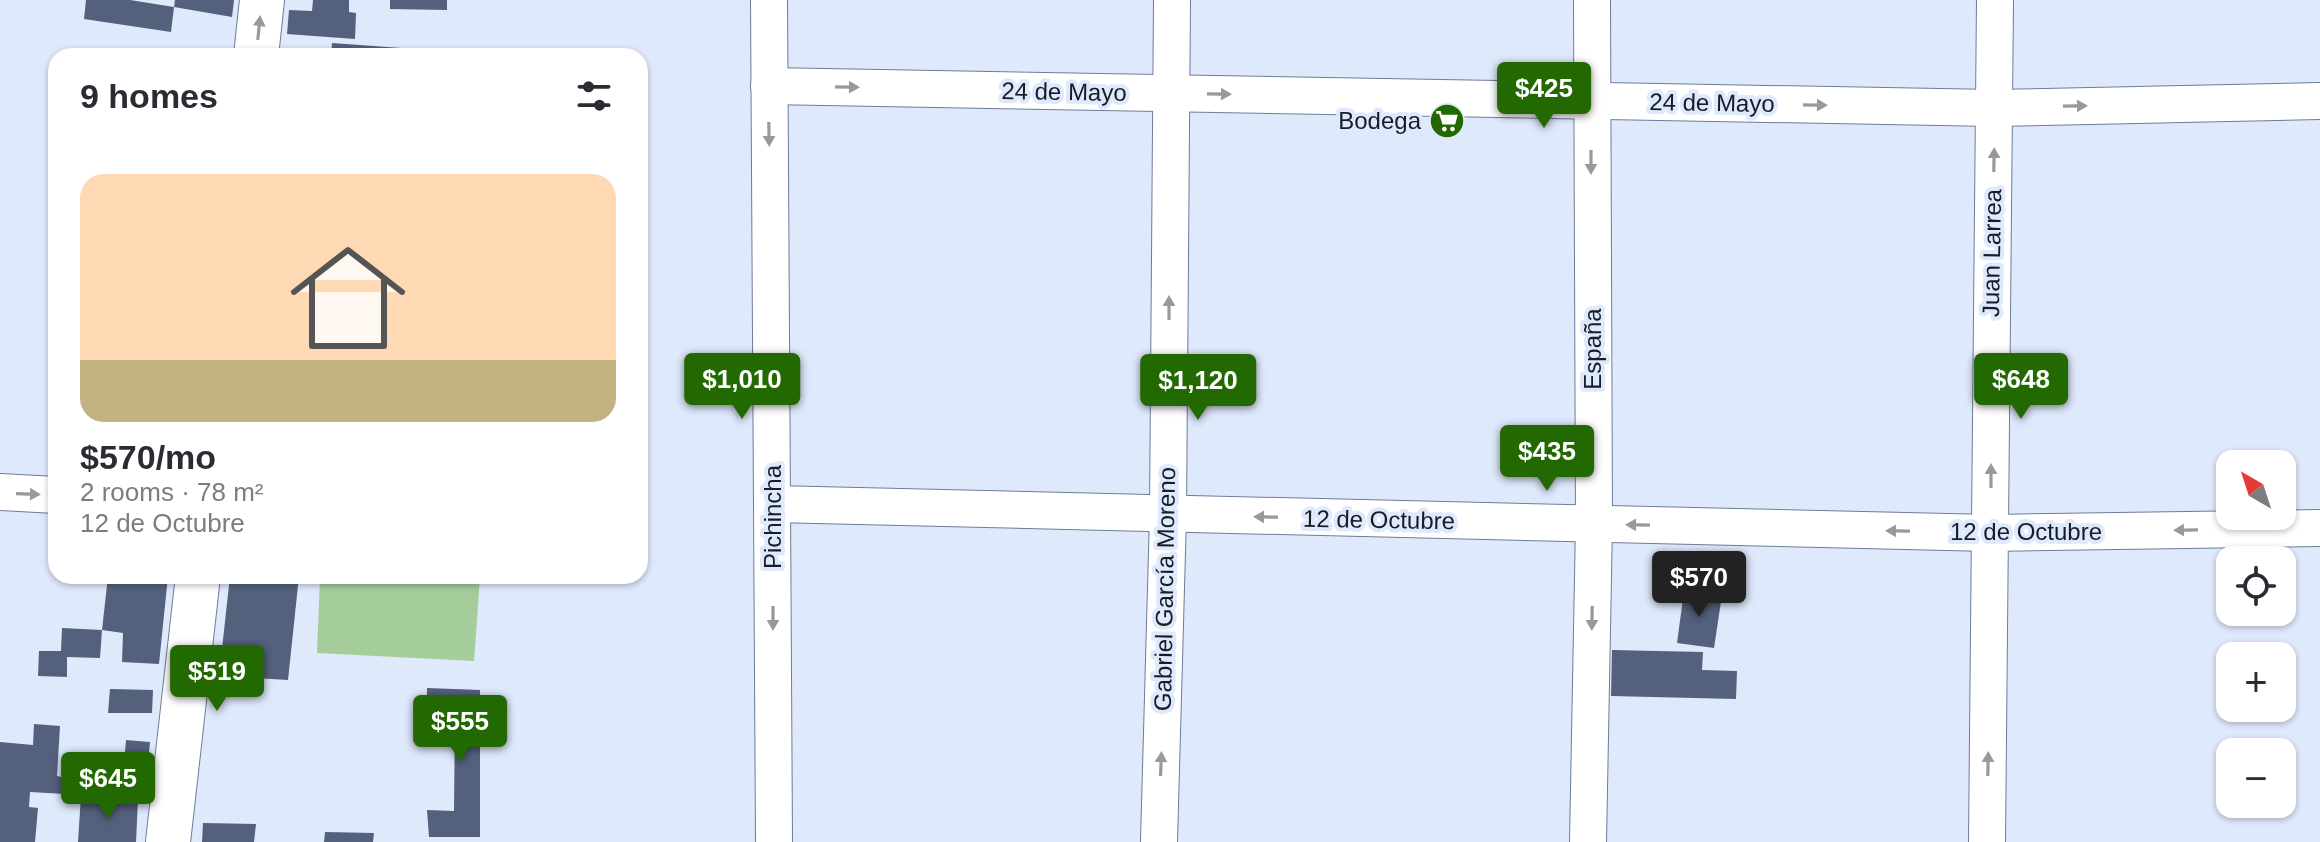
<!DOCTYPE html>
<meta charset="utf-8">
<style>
body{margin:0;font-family:Helvetica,sans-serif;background:#f2f2f3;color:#2b2b33;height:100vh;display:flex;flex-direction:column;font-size:30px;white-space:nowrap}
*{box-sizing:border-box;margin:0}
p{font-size:26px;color:#7c7c81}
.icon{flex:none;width:44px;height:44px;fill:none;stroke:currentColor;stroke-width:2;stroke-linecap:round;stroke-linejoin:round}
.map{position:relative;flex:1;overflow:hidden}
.drawer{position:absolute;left:48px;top:48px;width:600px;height:536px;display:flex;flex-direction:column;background:#fff;border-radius:24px;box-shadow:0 2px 6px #0004}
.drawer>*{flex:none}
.needle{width:52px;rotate:321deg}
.fabs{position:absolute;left:2216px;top:450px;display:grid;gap:16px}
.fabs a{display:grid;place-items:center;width:80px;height:80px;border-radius:16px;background:#fff;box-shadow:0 2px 6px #0004;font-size:40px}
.price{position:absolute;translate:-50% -68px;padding:0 18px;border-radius:8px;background:#226902;color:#fff;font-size:26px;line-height:52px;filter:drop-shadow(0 2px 4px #0008)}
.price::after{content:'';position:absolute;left:50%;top:48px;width:24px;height:18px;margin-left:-12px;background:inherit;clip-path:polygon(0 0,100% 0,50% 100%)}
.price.active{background:#222;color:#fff}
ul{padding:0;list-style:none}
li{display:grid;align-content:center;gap:16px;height:424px;padding:0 32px}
li span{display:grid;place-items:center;height:248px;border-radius:24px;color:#555}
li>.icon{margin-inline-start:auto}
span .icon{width:144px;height:144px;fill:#fffc;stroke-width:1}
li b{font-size:34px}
h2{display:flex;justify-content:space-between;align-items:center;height:96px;padding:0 32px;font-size:34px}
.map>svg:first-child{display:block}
</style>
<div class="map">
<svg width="2320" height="842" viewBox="0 0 2320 842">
<rect width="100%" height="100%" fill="#dfe9fc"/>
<polygon fill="#a5cd9b" points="320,577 480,578 474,661 317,653"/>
<g fill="#54617d">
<polygon points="86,0 130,0 174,7 171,32 84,19"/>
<polygon points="175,0 234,0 232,17 174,7"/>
<polygon points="313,0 349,0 349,12 356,13 355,39 287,34 289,10 312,11"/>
<polygon points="390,0 447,0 447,10 390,9"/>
<polygon points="332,43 401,48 400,56 331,56"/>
<polygon points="108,576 168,576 159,664 122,662 123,633 102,630 100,658 67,657 67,677 38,676 39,651 61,651 62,628 102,630"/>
<polygon points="230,576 299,576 288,680 219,676"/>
<polygon points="1684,591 1722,595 1714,648 1677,643"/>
<polygon points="1612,650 1703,652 1702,670 1737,671 1736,699 1611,696"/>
<polygon points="427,688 480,690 480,837 429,837 427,810 454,811 455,715 427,714"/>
<polygon points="110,689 153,690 152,713 108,713"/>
<polygon points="34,724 60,726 57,776 66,778 65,794 30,792 29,807 38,808 35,842 0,842 0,742 33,745"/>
<polygon points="126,740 150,742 148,764 124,763"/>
<polygon points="81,795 138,800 136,842 78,842"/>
<polygon points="203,823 256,824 254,842 202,842"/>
<polygon points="325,832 374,833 373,842 324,842"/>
</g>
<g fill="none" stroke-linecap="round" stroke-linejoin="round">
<g stroke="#6e7c99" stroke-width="38">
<g id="minor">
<polyline points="769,0 774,842"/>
<polyline points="769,86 1994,108 2320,101"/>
<polyline points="0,492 56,495"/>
<polyline points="773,504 1990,533 2320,528"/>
<polyline points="1159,842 1168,515 1172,0"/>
<polyline points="1588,842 1594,524 1592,0"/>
<polyline points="1987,842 1995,0"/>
</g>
</g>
<g stroke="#6e7c99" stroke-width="46">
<g id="secondary">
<polyline points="256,56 262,0"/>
<polyline points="168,842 198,576"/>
</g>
</g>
<use href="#minor" stroke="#fff" stroke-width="36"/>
<use href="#secondary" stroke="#fff" stroke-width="44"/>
</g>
<defs><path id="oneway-solid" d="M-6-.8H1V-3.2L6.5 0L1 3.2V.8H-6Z" transform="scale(2)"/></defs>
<g fill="#97999e">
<use href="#oneway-solid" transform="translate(259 28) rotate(-84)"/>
<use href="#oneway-solid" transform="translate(847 87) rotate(1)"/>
<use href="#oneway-solid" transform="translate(1219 94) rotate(1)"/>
<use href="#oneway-solid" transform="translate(1815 105) rotate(1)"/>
<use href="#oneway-solid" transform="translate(2075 106) rotate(-1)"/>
<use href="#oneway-solid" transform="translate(769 134) rotate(89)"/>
<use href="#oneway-solid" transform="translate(1994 160) rotate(-89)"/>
<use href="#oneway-solid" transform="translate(1591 162) rotate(90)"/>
<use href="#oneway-solid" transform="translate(1169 308) rotate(-90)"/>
<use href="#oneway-solid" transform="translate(1991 476) rotate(-90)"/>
<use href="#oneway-solid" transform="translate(28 494) rotate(2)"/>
<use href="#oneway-solid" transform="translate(1266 517) rotate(-179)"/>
<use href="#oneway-solid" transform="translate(1638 525) rotate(-179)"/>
<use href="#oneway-solid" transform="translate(2186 530) rotate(179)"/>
<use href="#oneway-solid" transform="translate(1898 531) rotate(-179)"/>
<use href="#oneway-solid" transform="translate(773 618) rotate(90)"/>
<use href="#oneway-solid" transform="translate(1592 618) rotate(91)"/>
<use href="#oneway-solid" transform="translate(1161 764) rotate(-88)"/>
<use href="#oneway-solid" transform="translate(1988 764) rotate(-89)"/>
</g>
<defs>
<g id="supermarket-disc" transform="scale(1.8)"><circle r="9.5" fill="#226902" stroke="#dfe9fc"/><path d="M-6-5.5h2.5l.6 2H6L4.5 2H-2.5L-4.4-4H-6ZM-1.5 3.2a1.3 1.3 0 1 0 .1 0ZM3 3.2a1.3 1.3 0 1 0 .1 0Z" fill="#fff"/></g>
</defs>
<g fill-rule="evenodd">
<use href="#supermarket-disc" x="1447" y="121"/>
</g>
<g text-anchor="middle" stroke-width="8" stroke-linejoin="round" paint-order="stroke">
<g font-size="24" fill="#171c27" stroke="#dfe9fc">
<text transform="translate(1064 92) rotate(1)" y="8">24 de Mayo</text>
<text transform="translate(1712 103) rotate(1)" y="8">24 de Mayo</text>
<text transform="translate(1992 253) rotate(-89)" y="8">Juan Larrea</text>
<text transform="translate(1593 349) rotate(-90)" y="8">España</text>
<text transform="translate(773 517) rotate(-90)" y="8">Pichincha</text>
<text transform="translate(1379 520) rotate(1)" y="8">12 de Octubre</text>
<text x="2026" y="540">12 de Octubre</text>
<text transform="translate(1165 589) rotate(-89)" y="8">Gabriel García Moreno</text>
</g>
<g font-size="24" fill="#171c27" stroke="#dfe9fc" text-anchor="end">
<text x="1421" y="129">Bodega</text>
</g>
</g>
</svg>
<div class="fabs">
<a><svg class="needle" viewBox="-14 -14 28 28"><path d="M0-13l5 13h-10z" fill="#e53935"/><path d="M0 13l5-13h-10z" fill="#7c7c81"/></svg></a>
<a><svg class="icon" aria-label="locate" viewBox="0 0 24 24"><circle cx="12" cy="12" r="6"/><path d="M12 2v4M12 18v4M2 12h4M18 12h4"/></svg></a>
<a>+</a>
<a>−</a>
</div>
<b class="price" style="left:1544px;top:130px">$425</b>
<b class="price" style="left:742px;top:421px">$1,010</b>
<b class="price" style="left:2021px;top:421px">$648</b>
<b class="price" style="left:1198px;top:422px">$1,120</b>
<b class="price" style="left:1547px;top:493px">$435</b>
<b class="price active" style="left:1699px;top:619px">$570</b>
<b class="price" style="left:217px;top:713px">$519</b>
<b class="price" style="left:460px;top:763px">$555</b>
<b class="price" style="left:108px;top:820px">$645</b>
<section class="drawer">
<h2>9 homes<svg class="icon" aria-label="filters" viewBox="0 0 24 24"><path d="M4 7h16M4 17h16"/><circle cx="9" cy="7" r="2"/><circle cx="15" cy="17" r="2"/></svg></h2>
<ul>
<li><span style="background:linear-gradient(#ffd9b3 75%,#c2b280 0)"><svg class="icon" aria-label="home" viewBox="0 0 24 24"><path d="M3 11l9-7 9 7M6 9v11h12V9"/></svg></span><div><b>$570/mo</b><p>2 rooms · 78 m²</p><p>12 de Octubre</p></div></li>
</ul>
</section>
</div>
